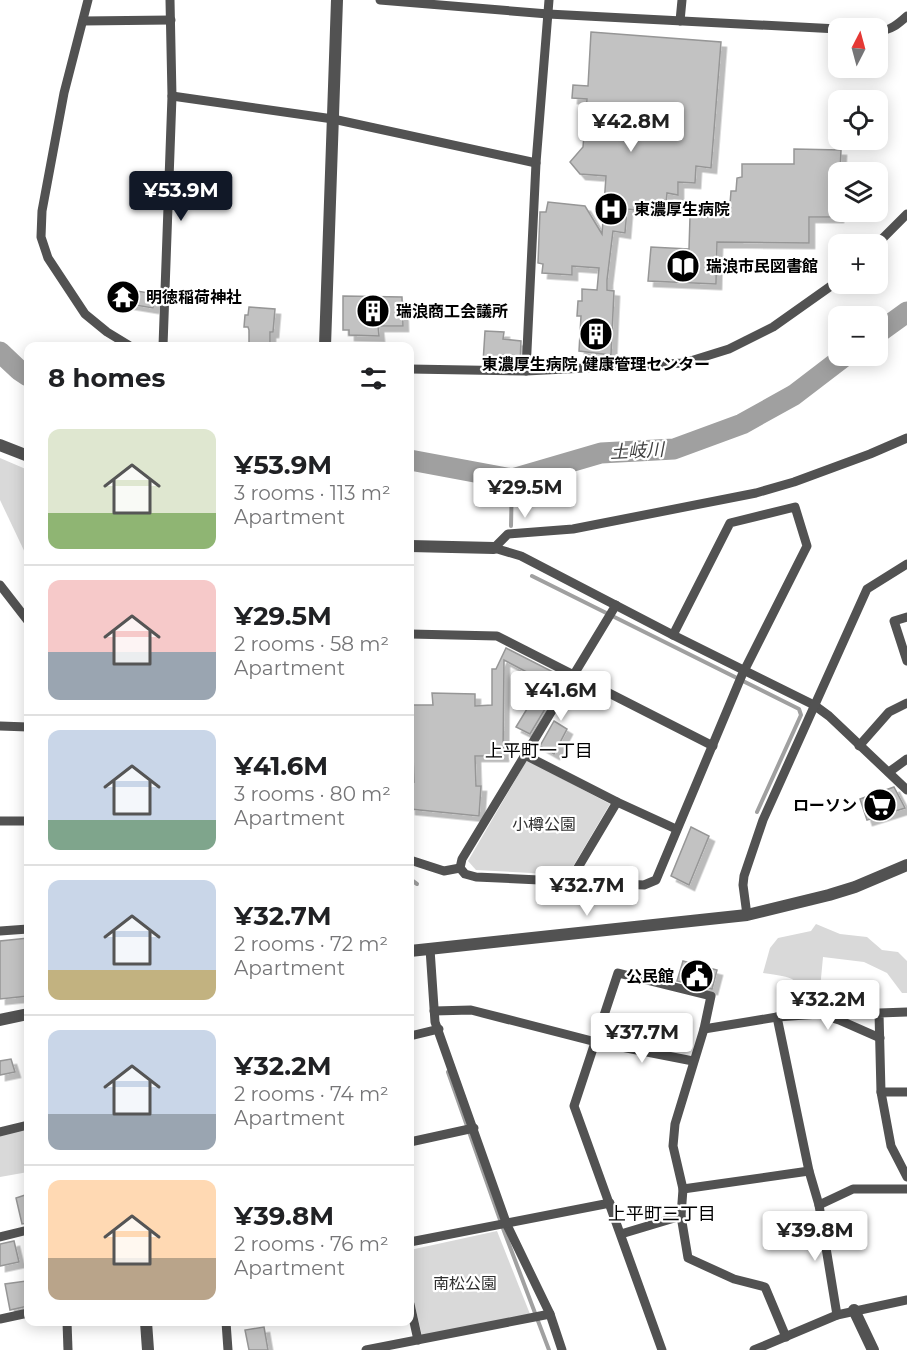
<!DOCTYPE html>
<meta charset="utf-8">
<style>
body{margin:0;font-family:Montserrat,"Noto Sans JP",sans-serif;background:#f6f6f6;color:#202124;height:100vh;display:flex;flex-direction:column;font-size:22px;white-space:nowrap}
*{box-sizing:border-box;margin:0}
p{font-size:20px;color:#757577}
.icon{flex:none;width:33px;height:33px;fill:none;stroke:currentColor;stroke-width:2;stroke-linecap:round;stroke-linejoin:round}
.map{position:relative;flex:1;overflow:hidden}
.details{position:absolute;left:24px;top:342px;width:390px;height:984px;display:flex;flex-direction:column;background:#fff;border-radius:12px;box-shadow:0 3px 15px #0003}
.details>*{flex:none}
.needle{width:39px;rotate:6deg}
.tools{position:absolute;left:828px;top:18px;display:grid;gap:12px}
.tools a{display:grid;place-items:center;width:60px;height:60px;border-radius:12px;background:#fff;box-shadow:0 3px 15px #0003;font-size:30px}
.price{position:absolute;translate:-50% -51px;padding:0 14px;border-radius:6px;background:#fff;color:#222;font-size:20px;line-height:39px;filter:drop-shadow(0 2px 3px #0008)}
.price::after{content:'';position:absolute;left:50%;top:36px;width:18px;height:14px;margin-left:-9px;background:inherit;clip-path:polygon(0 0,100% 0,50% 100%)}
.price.current{background:#111827;color:#fff}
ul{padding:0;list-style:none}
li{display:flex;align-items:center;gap:18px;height:150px;padding:0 24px}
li+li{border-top:2px solid #e0e0e0}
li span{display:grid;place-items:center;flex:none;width:168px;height:120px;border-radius:12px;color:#555}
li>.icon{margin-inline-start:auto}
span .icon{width:72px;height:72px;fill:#fffc;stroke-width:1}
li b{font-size:26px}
h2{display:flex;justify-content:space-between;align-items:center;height:72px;padding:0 24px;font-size:26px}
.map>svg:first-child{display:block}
</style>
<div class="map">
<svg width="907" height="1350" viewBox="0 0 907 1350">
<defs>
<filter id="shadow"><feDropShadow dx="5.5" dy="5.5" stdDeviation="0" flood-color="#0004"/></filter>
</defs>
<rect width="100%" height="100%" fill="#fff"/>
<g fill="#d9d9d9">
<polygon points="0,458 28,470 28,559 0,500"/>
<polygon points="527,760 610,804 568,875 476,870 468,861"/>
<path d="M816 924 840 934 867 937 882 950 898 952 907 961V993H902L887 973 864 962 823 957 820 989 823 1002 815 1007C799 978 794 977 763 973L770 948 778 938 811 931Z"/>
<polygon points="27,1126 28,1133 28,1172 0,1177 0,1132"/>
<polygon points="497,1231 530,1314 422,1336 410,1284 410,1250"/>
</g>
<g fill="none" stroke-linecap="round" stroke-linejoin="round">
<g stroke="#a0a0a0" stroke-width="4">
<polyline points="511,526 512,479"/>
<polyline points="532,576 799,709 801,715 757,812"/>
<polyline points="410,879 417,884"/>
<polyline points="448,1072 504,1231 549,1350"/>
</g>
<g stroke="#a0a0a0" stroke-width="21">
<polyline points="878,333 907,312"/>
<polyline points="0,352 19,370 28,376"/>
<polyline points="410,460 512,479 601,453 674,449 742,424 794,395 845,356"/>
</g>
</g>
<g fill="#c2c2c2" stroke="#969696" stroke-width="1.5" filter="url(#shadow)">
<polygon points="591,32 721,42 711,168 696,166 695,183 678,182 678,195 667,193 666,204 654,203 653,212 627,209 625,233 613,231 607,280 607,290 614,291 611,355 579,351 581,316 577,316 578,301 582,301 582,289 597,290 599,268 572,266 572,275 542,273 543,264 538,263 540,212 546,212 548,202 585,206 602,234 606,176 580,174 570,162 583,147 587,99 572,98 573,85 588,86"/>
<polygon points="794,149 841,150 838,217 809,217 809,243 717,242 716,284 648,281 651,247 689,249 690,217 725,217 725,204 730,204 731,191 736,191 737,178 742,177 742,164 794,164"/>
<polygon points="113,287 155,294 153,308 111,301"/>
<polygon points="343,296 402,297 403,326 378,326 379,336 349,335 349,330 343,330"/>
<polygon points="249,307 275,309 273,332 270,332 270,346 249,346 249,330 248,327 244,327 245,315 248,315"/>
<polygon points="485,331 504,332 503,339 521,341 520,364 483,363"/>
<polygon points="506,648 563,677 545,709 530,734 516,727 544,681 504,660 503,756 475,756 476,786 481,786 479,816 410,809 410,781 414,782 413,755 410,755 410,705 433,705 432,693 475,694 475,706 492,705 492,669 496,669"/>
<polygon points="554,721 567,729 554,754 540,746"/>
<polygon points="894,787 905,808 867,820 860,799"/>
<polygon points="691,827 709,836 689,885 671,876"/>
<polygon points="28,938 28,996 0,999 0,941"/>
<polygon points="683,961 717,970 712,989 677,981"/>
<polygon points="11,1059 15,1072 0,1075 0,1061"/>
<polygon points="28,1194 28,1223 22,1224 16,1198"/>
<polygon points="14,1241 19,1262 0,1266 0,1244"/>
<polygon points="26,1281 28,1306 10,1310 5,1284"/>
<polygon points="264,1327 268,1350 249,1350 245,1330"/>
</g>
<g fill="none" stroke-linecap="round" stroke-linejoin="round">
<g stroke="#525252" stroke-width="9">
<polyline points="88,0 64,93 42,211 41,237 48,258 85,314 107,332 130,346"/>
<polyline points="380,0 548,14 838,29"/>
<polyline points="83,21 171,20"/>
<polyline points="680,21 682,0"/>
<path d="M878 31C890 31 898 24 907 16"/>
<polyline points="172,96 333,119 536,163"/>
<polyline points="877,244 907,214"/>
<polyline points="163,346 172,96 170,0"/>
<polyline points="410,369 526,371 684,363 729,349 773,327 838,281"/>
<polyline points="526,371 536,163 549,0"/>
<polyline points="494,548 521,556 673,635 814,705 829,716 907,790"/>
<polyline points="494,548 508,534 573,529 756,493 794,482 870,454 907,438"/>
<polyline points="0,585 28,621"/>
<polyline points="907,617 894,621 907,661"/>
<polyline points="410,634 497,636 713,746"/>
<polyline points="0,726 28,727"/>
<polyline points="859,746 889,712 907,703"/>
<polyline points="525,755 617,802 676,829"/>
<polyline points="889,772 907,759"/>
<polyline points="0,821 28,821"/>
<polyline points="410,860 444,871 460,868 465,874 476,877 644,885 656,880 742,675 807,546 795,507 730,523 673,635"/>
<polyline points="460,868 462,859 616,605"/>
<polyline points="570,881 617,802"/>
<polyline points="747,915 743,885 744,876 763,820 867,589 907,564"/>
<polyline points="0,931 28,929"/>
<polyline points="430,949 435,1022 507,1225 550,1314 562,1350"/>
<polyline points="434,1011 471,1010 596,1042 693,1061"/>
<polyline points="907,1012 879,1013 881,1092 891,1146 907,1177"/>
<polyline points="777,1017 809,1171 819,1205 837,1315"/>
<polyline points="704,1029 777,1017 819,1014 839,1020 880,1038"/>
<polyline points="410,1036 439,1029"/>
<polyline points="881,1092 907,1092"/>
<polyline points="0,1132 28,1125"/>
<polyline points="410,1142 474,1128"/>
<polyline points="683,1189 809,1171"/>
<polyline points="819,1205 853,1189 907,1189"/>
<polyline points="621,1234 681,1216"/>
<polyline points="0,1237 28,1230"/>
<polyline points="410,1242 610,1203"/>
<polyline points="410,1304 418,1340"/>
<polyline points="0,1319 28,1313"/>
<polyline points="67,1322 68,1350"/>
<polyline points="226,1322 228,1350"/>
<polyline points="366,1350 550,1314"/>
<polyline points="662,1350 574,1106 618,973 711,996 704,1029 675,1124 673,1146 683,1189 681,1216 688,1258 734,1279 765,1287 786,1337"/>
<polyline points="754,1350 837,1315 907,1300"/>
</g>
<g stroke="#525252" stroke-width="12">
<polyline points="325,346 337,0"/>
<polyline points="0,445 28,456"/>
<polyline points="410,546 494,548"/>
<polyline points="410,951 747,915 829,895 855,887 907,865"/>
<polyline points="0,1020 28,1014"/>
<polyline points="854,1310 873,1350"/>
<polyline points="146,1322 148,1350"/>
</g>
</g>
<defs>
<g id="hospital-disc" transform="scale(1.725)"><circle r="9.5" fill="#000" stroke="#fff"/><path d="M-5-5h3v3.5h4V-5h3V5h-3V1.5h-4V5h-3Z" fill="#fff"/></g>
<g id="library-disc" transform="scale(1.725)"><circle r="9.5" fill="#000" stroke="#fff"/><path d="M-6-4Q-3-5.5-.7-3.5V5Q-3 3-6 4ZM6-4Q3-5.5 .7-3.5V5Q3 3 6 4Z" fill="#fff"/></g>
<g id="temple-disc" transform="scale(1.725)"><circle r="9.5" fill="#000" stroke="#fff"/><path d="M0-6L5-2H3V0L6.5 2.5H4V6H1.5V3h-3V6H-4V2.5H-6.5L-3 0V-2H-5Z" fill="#fff"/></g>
<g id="building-disc" transform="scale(1.725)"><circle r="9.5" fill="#000" stroke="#fff"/><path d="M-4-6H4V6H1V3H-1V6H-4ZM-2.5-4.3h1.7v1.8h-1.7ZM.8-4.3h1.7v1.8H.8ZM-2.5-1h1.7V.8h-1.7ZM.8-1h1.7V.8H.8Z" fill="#fff"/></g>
<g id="supermarket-disc" transform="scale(1.725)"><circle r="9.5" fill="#000" stroke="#fff"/><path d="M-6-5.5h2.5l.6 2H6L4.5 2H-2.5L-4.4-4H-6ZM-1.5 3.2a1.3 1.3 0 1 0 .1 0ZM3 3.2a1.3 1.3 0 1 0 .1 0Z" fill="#fff"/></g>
<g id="civic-disc" transform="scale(1.725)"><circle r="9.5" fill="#000" stroke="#fff"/><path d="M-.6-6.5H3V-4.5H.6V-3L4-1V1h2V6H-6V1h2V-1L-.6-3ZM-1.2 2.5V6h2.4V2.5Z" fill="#fff"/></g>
</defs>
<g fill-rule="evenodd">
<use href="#hospital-disc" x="611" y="209"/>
<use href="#library-disc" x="683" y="266"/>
<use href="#temple-disc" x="123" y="297"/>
<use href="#building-disc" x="373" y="311"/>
<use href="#building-disc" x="596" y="334"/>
<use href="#supermarket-disc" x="880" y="805"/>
<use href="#civic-disc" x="697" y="976"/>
</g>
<g text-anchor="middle" stroke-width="4.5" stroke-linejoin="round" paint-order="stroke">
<g font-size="16" font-weight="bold" fill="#000" stroke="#fff" text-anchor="start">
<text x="634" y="215">東濃厚生病院</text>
<text x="706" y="272">瑞浪市民図書館</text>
<text x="146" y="303">明徳稲荷神社</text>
<text x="396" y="317">瑞浪商工会議所</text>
<text x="596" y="370" text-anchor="middle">東濃厚生病院 健康管理センター</text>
<text x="857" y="811" text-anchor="end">ローソン</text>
<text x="674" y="982" text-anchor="end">公民館</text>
</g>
<g font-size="16" fill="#303030" stroke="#fff">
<text x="544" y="830">小樽公園</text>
<text x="465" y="1289">南松公園</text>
</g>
<g font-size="18" font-style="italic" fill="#414141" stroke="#fff">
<text transform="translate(637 451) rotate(-3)" y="6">土岐川</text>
</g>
<g font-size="18" fill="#000" stroke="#fff">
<text x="539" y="757">上平町一丁目</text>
<text x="662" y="1220">上平町三丁目</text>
</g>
</g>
</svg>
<div class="tools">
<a><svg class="needle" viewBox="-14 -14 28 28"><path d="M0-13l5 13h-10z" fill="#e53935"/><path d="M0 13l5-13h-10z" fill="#757577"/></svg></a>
<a><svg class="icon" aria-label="locate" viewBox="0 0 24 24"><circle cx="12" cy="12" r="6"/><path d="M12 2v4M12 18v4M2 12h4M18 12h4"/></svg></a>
<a><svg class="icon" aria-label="layers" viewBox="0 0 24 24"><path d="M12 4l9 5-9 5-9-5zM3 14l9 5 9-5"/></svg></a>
<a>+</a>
<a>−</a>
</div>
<b class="price" style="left:631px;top:153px">¥42.8M</b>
<b class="price current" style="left:181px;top:222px">¥53.9M</b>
<b class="price" style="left:525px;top:519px">¥29.5M</b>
<b class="price" style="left:561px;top:722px">¥41.6M</b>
<b class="price" style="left:587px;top:917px">¥32.7M</b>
<b class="price" style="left:828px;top:1031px">¥32.2M</b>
<b class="price" style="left:642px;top:1064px">¥37.7M</b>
<b class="price" style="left:815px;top:1262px">¥39.8M</b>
<section class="details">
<h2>8 homes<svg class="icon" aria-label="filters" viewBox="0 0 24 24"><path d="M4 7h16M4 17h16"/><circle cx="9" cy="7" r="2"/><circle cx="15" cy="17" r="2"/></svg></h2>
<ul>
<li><span style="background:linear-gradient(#dfe7d0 70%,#8fb573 0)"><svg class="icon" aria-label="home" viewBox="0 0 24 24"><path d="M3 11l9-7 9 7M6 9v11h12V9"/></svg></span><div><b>¥53.9M</b><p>3 rooms · 113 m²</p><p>Apartment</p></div></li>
<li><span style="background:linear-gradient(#f6c9c9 60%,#9aa5b1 0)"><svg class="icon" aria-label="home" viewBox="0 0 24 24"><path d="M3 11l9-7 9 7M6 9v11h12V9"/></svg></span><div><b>¥29.5M</b><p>2 rooms · 58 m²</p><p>Apartment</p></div></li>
<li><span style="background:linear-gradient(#c9d6e8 75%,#7fa58c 0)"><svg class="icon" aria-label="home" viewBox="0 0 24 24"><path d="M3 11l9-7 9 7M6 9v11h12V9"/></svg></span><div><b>¥41.6M</b><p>3 rooms · 80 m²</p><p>Apartment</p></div></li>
<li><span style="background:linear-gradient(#c9d6e8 75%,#c2b280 0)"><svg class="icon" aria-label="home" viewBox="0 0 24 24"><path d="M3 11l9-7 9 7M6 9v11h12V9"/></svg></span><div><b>¥32.7M</b><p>2 rooms · 72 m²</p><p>Apartment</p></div></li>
<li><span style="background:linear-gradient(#c9d6e8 70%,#9aa5b1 0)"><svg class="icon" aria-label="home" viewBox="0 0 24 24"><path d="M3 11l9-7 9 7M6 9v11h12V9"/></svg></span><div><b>¥32.2M</b><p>2 rooms · 74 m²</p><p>Apartment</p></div></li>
<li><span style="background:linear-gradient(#ffd9b3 65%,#b9a48a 0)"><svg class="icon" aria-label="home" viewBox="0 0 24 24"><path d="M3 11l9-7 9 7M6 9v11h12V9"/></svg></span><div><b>¥39.8M</b><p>2 rooms · 76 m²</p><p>Apartment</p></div></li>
</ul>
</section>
</div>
